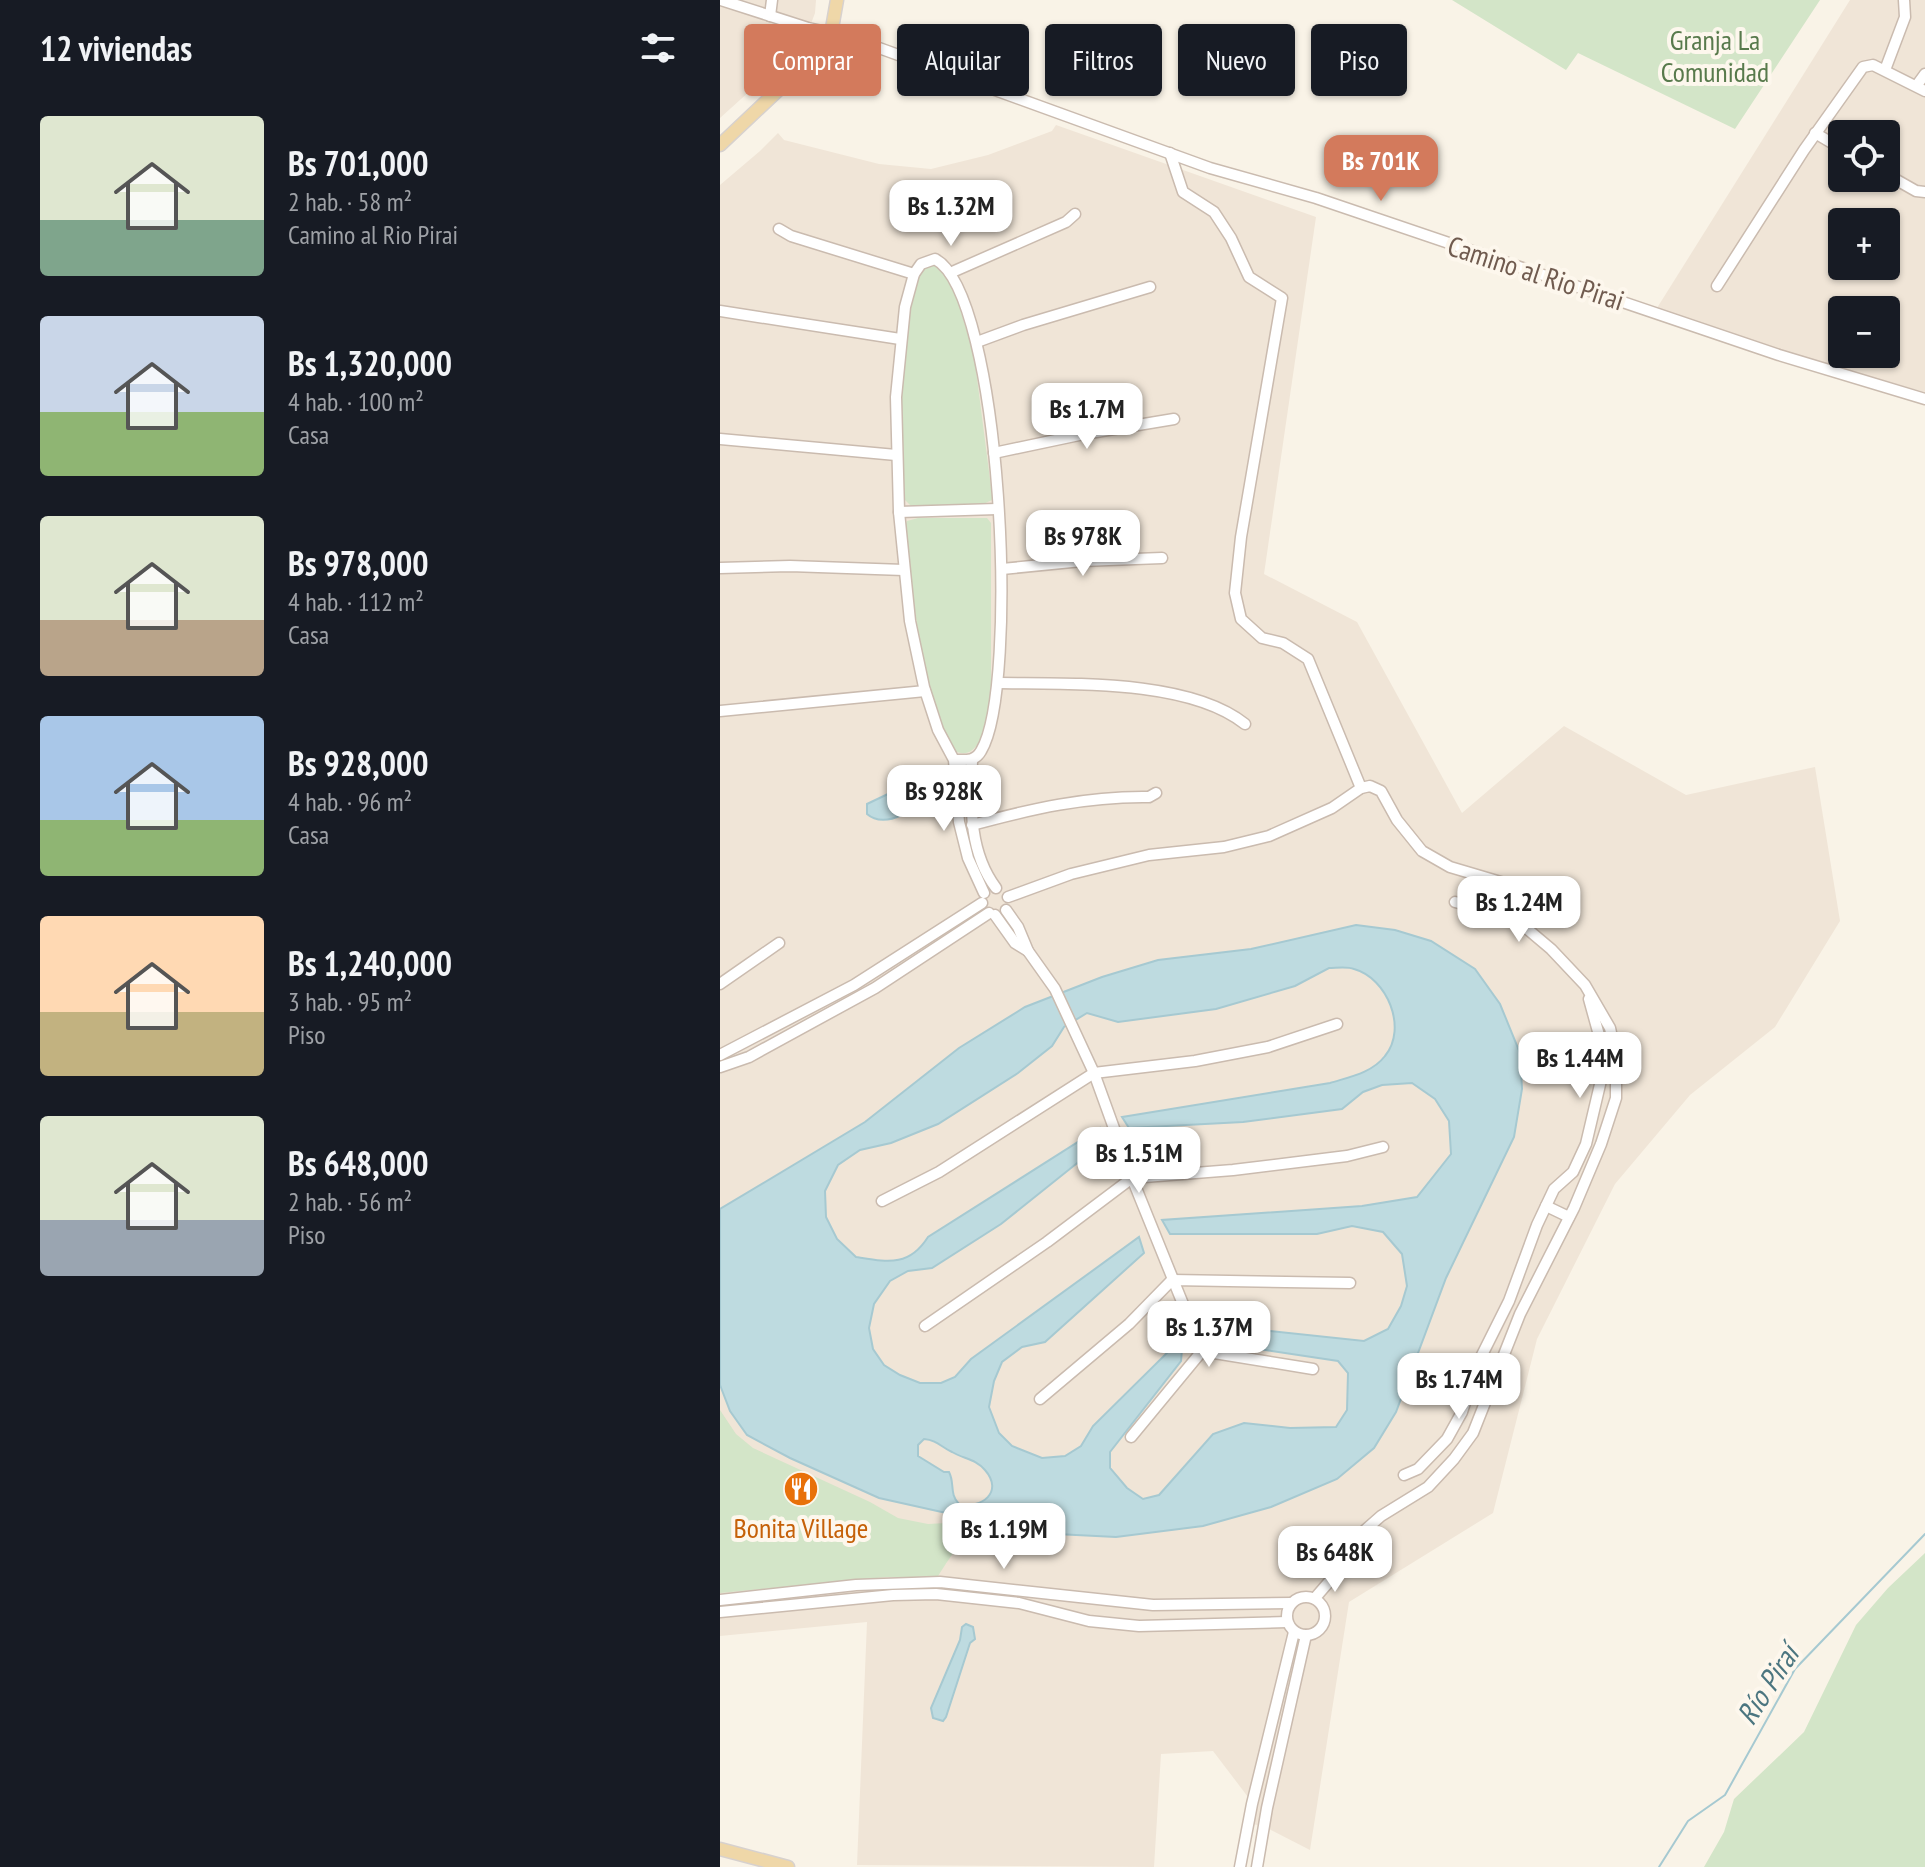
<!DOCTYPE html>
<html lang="es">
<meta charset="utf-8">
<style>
body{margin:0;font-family:"PT Sans Narrow",sans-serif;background:#242831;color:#f1f3f6;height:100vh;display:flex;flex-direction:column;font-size:30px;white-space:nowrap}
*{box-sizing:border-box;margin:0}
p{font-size:26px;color:#9ea1a6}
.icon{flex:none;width:44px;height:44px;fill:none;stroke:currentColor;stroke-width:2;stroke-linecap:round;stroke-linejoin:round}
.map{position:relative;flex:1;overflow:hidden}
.drawer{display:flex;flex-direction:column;background:#171b24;width:720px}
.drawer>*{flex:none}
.guide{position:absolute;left:24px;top:24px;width:760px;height:72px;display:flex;gap:16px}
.buttons{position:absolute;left:1108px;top:120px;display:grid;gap:16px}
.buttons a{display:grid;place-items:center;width:72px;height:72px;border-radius:8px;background:#171b24;box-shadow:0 2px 6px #0004;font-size:40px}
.price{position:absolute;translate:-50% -68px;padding:0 18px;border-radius:16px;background:#fff;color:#222;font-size:26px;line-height:52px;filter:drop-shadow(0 2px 4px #0008)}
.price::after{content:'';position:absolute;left:50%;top:48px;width:24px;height:18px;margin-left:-12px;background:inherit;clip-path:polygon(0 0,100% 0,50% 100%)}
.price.selected{background:#d37a5c;color:#fff}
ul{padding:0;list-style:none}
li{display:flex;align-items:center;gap:24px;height:200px;padding:0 40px}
li span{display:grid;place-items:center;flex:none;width:224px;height:160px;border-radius:8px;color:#555}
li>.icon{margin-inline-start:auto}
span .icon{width:96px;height:96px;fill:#fffc;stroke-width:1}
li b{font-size:34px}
h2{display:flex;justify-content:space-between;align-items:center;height:96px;padding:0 40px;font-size:34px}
.chip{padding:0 28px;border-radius:8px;background:#171b24;box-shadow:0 2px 6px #0004;font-size:28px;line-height:72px}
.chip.selected{background:#d37a5c;color:#fff}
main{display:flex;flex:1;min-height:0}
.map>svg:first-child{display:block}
</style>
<main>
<section class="drawer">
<h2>12 viviendas<svg class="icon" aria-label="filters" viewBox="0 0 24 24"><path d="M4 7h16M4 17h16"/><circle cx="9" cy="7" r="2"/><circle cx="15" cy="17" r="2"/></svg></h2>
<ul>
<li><span style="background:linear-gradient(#dfe7d0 65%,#7fa58c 0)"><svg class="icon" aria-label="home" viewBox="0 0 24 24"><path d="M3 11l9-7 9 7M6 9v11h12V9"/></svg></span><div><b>Bs 701,000</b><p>2 hab. · 58 m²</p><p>Camino al Rio Pirai</p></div></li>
<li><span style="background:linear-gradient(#c9d6e8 60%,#8fb573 0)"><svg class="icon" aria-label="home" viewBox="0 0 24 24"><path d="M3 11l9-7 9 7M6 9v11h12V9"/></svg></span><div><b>Bs 1,320,000</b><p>4 hab. · 100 m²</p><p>Casa</p></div></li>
<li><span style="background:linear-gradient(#dfe7d0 65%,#b9a48a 0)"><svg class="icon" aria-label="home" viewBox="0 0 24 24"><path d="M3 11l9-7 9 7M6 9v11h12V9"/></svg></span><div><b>Bs 978,000</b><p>4 hab. · 112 m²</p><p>Casa</p></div></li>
<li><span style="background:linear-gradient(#a9c7e8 65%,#8fb573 0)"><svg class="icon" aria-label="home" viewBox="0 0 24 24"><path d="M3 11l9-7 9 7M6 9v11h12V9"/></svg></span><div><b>Bs 928,000</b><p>4 hab. · 96 m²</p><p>Casa</p></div></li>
<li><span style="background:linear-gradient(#ffd9b3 60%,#c2b280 0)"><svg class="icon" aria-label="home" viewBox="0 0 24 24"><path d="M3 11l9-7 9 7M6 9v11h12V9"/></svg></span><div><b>Bs 1,240,000</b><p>3 hab. · 95 m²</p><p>Piso</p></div></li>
<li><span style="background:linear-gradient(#dfe7d0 65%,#9aa5b1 0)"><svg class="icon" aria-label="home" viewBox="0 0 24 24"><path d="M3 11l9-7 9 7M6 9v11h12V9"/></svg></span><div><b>Bs 648,000</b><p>2 hab. · 56 m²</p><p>Piso</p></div></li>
</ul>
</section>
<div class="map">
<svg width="1205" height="1867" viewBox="0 0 1205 1867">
<rect width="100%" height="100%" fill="#f9f3e7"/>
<g fill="#f0e5d7" fill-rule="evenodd">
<polygon points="0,0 96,0 95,13 84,42 0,118"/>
<path d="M1130 0H1205V392L1099 363 937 308ZM1122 134H1166V178H1122ZM1122 222H1166V266H1122ZM1122 310H1166V354H1122Z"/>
<polygon points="336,125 596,217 544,574 637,622 742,813 844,726 966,795 1095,767 1120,921 1055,1027 970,1095 895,1184 817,1339 773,1513 629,1602 590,1850 545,1827 529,1823 528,1797 493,1751 441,1754 434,1867 137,1865 147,1622 0,1636 0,185 40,151 58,133 64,140 159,164 211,169 268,155 332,131"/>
</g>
<g fill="#d3e5c8">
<polygon points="732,0 1100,0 1015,129 858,53 846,70"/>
<path d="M212 264 218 266 235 292 254 355 272 495V500L259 506H191L183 498C182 422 177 346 199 273L205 265Z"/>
<path d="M198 518H267L271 523V695C268 714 262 767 233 750 199 679 194 602 185 526L187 521Z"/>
<path d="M0 1410 16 1434 33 1448 150 1502 178 1518 208 1524 226 1523 283 1536C240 1538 240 1542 217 1578L167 1577 0 1593Z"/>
<polygon points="1205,1553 1205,1867 984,1867 1004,1832 1014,1799 1084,1732 1136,1625 1168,1588"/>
</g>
<g fill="#bedbe0" stroke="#a6c9d1" stroke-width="2" fill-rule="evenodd">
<path d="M198 782 203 788C201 810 165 830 147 814V804L191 783Z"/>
<path d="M636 925 675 930 711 941 755 969 780 1004 800 1053 802 1089 794 1137 726 1278 676 1412 654 1448 617 1479 551 1507 483 1526 396 1537 316 1533 159 1498 70 1458 27 1435 10 1411 0 1385V1209L145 1122 239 1048 305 1007 382 977 438 960 531 949ZM609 968C616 968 627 966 634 969 667 978 688 1028 665 1056 652 1073 629 1077 610 1083L402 1117 409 1128 523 1122 622 1109 643 1092 662 1085 692 1083 715 1099 729 1121 731 1154 697 1197 642 1206 442 1220 450 1234H597L632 1226 663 1232 682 1254 687 1286 681 1306 668 1329 644 1341 502 1326 485 1333 499 1343 618 1361 628 1373 627 1410 616 1427 570 1428 524 1423 493 1434 439 1495 423 1499 407 1488 390 1468V1452L461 1361 463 1337 373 1426 361 1446 345 1456 322 1458 292 1446 279 1433 269 1407 274 1381 282 1362 302 1347 325 1342 424 1253 419 1237 251 1359 235 1377 221 1383H200L180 1375 164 1365 153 1349 149 1328 154 1304 170 1281 188 1271 212 1268 281 1224 386 1140 380 1128 208 1237C189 1267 168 1262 136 1257L117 1239 106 1217 105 1191 118 1165 140 1150 171 1143 218 1124 298 1073 332 1046 344 1027 367 1013 398 1022 496 1009 575 986ZM204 1439C217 1440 221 1447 232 1452 244 1459 256 1459 265 1470 284 1492 262 1509 239 1504 229 1494 235 1483 229 1472H224L198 1456V1445Z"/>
<polygon points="246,1624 253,1627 255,1639 250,1643 226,1717 223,1721 213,1718 211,1708 240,1640 242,1627"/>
</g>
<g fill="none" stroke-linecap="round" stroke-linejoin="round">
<polyline stroke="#a6c9d1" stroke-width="2" points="939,1867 968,1821 1005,1795 1075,1669 1205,1534"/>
<g stroke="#cabbaf" stroke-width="13">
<g id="minor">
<polyline points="1,0 88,28 126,36 490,168 596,198 1059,355 1205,399"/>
<polyline points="50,16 52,0"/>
<polyline points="1165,70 1185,17 1184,0"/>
<polyline points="1197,85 1205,74"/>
<polyline points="1095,133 1122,149"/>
<polyline points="450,153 463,192 494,212 511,238 529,277 562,298 521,537 515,593 521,619 542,638 563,643 588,659 641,788"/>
<polyline points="1166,174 1196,191 1205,192"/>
<polyline points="59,229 71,236 194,274"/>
<polyline points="230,273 346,222 355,214"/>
<polyline points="997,286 1084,150 1143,67 1153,65 1205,91"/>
<polyline points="0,311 180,339"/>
<polyline points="257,342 303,325 430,287"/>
<polyline points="0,439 176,455"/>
<polyline points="274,453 364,434 454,419"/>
<polyline points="179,512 277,509"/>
<polyline points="0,568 70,566 184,570"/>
<polyline points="282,569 362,561 442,558"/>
<path d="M279 683C349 684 469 679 525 724"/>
<polyline points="0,711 205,691"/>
<path d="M234 760C245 760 255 762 261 751 300 687 282 294 215 259L201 264 194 274 185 307 176 397 179 512 190 621 204 687 218 730 234 760 239 822 248 858 264 893"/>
<path d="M252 760C251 804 248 851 276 888"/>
<path d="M252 825C311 809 367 796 429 797L436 793"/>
<polyline points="288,897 351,874 429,855 504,847 549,836 612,808 641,788 650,786 661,791 677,820 702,851 730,867 784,883 807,896"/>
<polyline points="286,910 298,927 308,951 335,989 374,1073 412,1178 482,1351"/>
<polyline points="275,915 295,943 308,951"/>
<polyline points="0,984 59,943"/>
<polyline points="0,1055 134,985 262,903"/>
<polyline points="0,1067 29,1057 155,988 269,913"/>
<polyline points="162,1201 219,1172 374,1073 475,1061 548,1047 617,1024"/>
<polyline points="826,1206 849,1217"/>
<polyline points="205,1326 327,1242 412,1178 513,1170 627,1156 663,1147"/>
<polyline points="320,1399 409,1324 452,1280 630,1283"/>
<polyline points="411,1437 482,1351 593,1369"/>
<polyline points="684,1475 698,1469 727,1439 742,1412 758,1363 789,1301 817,1225 834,1189 853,1172 866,1144 882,1076 882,1046 869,999"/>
<circle cx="586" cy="1616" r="19"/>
<polyline points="595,1598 620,1569 644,1531 661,1516 708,1487 734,1459 753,1433 800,1314 854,1208 881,1144 896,1098 896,1056 890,1028 865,985 831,949 793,917 735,902"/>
<polyline points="0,1600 136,1585 220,1582 433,1605 571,1603"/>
<polyline points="0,1612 173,1595 216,1594 299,1603 369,1621 419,1626 567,1622"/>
<polyline points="520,1867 532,1804 574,1632"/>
<polyline points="537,1867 547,1808 586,1635"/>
</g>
</g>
<g stroke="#d7d1ce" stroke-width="15">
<g id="major">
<polyline points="0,145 105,46 111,34 117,0"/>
<polyline points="0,1849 68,1867"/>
</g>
</g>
<use href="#minor" stroke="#fff" stroke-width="10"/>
<use href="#major" stroke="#efd7a8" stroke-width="12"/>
</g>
<defs>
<g id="restaurant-disc" transform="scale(1.8)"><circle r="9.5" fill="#e8710a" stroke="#fdf7ed"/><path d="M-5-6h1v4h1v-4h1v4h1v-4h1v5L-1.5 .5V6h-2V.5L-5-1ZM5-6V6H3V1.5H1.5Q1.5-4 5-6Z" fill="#fff"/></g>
</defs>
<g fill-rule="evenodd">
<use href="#restaurant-disc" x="81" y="1489"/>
</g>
<g text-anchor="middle" stroke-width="8" stroke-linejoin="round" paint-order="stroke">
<g font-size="28" fill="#587a4c" stroke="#fdf7ed">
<text x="995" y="50">Granja La<tspan x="995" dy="32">Comunidad</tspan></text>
</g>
<g font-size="28" fill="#705b4f" stroke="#fdf7ed">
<text transform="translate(816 273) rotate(18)" y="10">Camino al Rio Pirai</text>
</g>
<g font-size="28" fill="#c56008" stroke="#fdf7ed">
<text x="81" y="1538">Bonita Village</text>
</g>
<g font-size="30" font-style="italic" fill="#4c7680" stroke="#fdf7ed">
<text transform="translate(1048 1685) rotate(-57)" y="10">Río Piraí</text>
</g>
</g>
</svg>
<div class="buttons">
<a><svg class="icon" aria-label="locate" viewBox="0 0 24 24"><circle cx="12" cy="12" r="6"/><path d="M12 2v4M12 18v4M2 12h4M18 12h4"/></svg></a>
<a>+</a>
<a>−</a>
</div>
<b class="price selected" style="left:661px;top:203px">Bs 701K</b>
<b class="price" style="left:231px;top:248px">Bs 1.32M</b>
<b class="price" style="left:367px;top:451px">Bs 1.7M</b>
<b class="price" style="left:363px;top:578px">Bs 978K</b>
<b class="price" style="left:224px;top:833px">Bs 928K</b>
<b class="price" style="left:799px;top:944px">Bs 1.24M</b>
<b class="price" style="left:860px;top:1100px">Bs 1.44M</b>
<b class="price" style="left:419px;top:1195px">Bs 1.51M</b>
<b class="price" style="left:489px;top:1369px">Bs 1.37M</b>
<b class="price" style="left:739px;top:1421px">Bs 1.74M</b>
<b class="price" style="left:284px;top:1571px">Bs 1.19M</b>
<b class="price" style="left:615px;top:1594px">Bs 648K</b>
<div class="guide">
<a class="chip selected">Comprar</a>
<a class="chip">Alquilar</a>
<a class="chip">Filtros</a>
<a class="chip">Nuevo</a>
<a class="chip">Piso</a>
</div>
</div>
</main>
